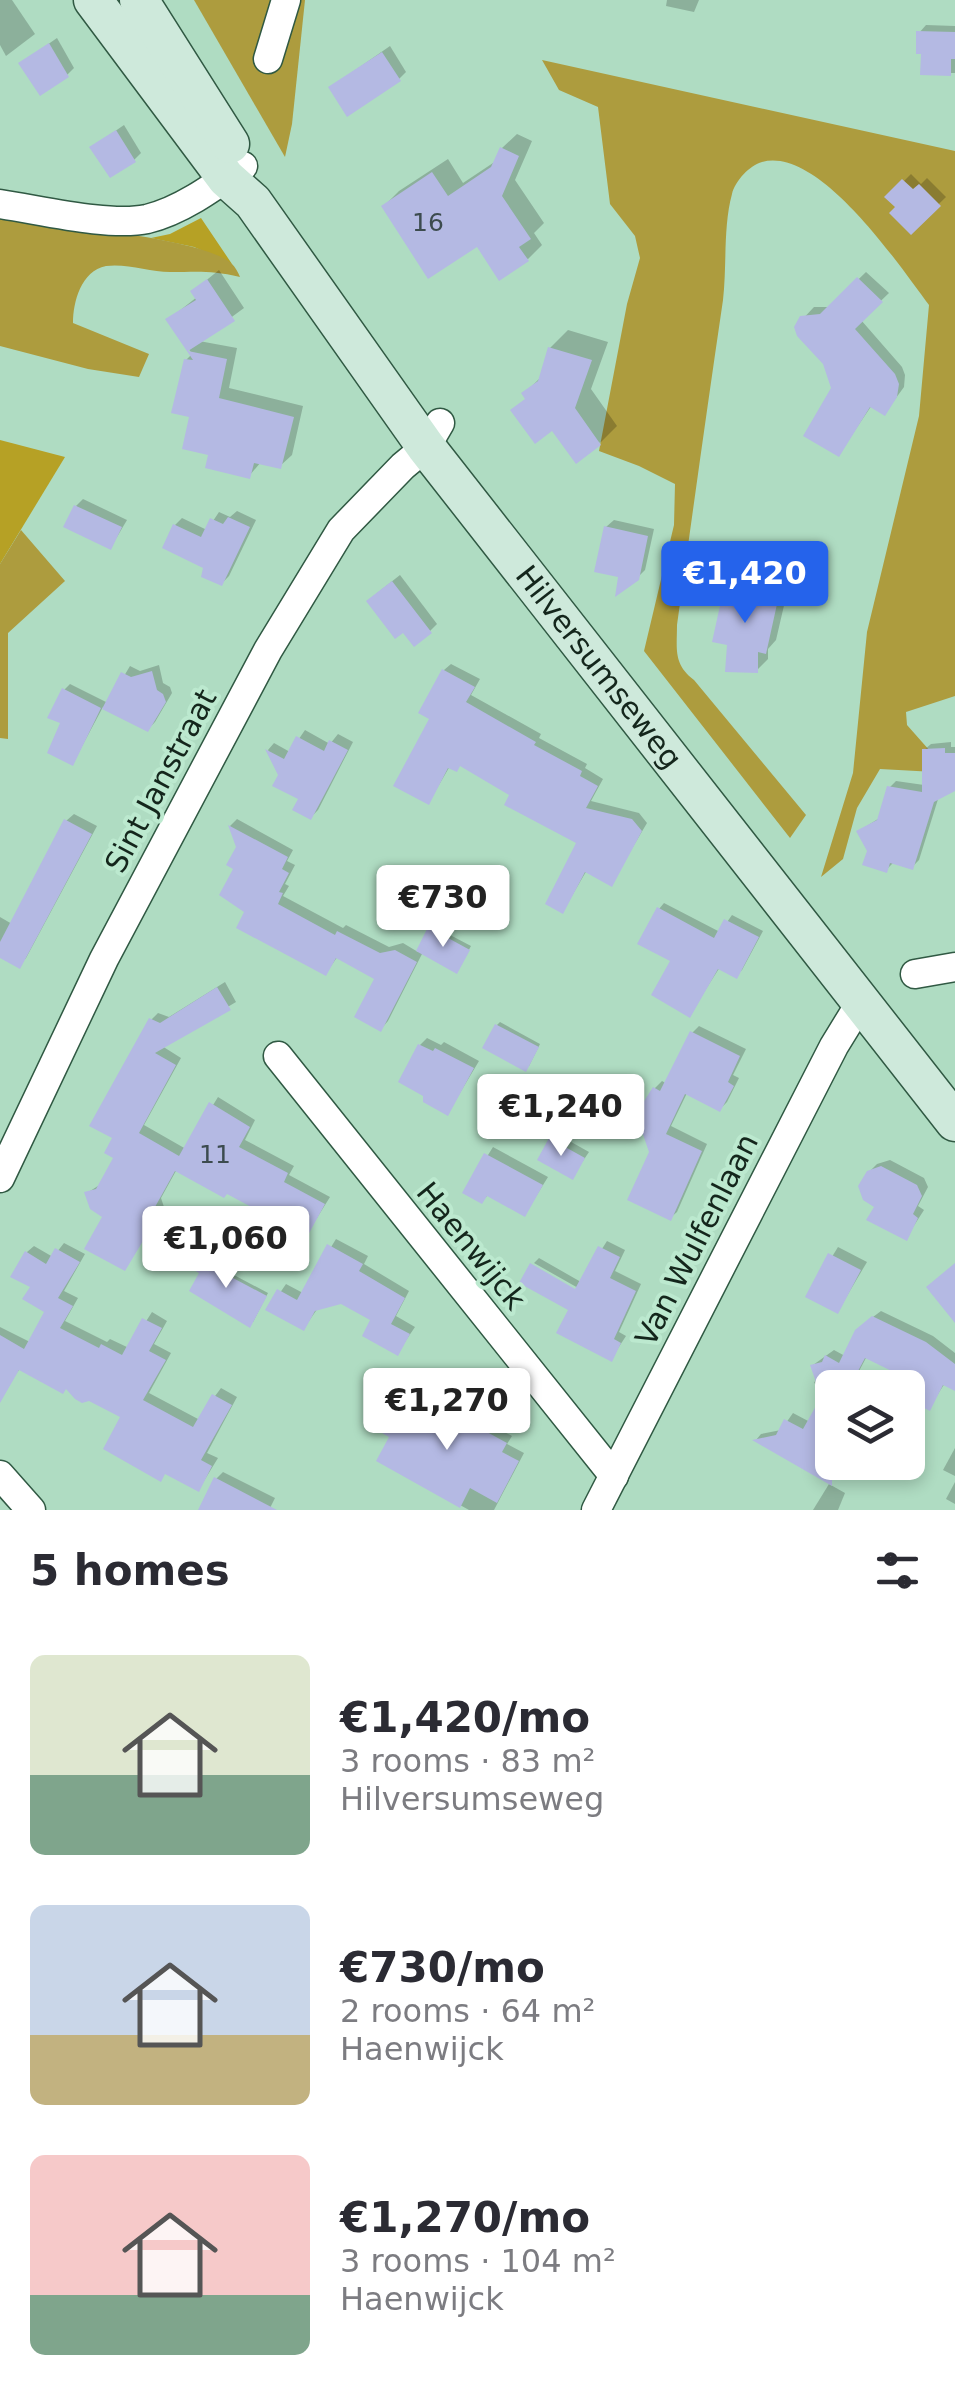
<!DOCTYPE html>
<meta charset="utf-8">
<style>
body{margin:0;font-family:"DejaVu Sans",sans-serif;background:#f7f7f7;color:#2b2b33;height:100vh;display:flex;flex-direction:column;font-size:38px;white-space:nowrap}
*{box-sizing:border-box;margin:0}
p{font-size:32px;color:#7c7c81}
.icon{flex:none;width:55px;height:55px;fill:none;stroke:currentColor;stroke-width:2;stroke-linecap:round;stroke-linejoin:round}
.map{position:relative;height:1510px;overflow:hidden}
.sheet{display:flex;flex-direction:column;background:#fff;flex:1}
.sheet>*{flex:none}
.fabs{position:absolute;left:815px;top:1370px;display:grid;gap:20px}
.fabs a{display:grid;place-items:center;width:110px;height:110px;border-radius:15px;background:#fff;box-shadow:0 5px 15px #0003;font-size:50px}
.price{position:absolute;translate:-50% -85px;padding:0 22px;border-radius:10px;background:#fff;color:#222;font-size:32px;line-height:65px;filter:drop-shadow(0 2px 5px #0008)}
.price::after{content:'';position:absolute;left:50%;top:60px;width:30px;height:22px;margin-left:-15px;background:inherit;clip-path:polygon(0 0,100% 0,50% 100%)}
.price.current{background:#2563eb;color:#fff}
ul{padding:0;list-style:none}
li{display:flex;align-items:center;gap:30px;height:250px;padding:0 30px}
li span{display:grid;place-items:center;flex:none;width:280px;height:200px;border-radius:15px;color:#555}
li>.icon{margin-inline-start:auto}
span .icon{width:120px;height:120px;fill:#fffc;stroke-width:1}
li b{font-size:42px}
h2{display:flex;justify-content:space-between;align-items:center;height:120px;padding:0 30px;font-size:42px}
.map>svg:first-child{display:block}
</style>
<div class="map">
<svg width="955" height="1510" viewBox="0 0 955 1510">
<rect width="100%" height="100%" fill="#afdcc2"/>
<g fill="#b6a125">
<polygon points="201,218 232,264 194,247 151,238 170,234"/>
<polygon points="0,440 65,457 0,564"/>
</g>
<g fill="#ad9c3e">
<polygon points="194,0 305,0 292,124 285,157"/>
<path d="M542 60 955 151V696L906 712 907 725 930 751 935 772 880 769 857 808 843 859 821 877 853 773 867 632 919 416 929 305C899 265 819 146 762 162 750 165 735 181 732 194 723 227 727 266 723 300 707 408 692 517 677 625 677 649 673 664 694 680L806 815 790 838 644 651 674 525 675 484 639 466 599 451 627 304 640 258 635 236 610 204 598 107 559 90Z"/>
<path d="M0 218C45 224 203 237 232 264 235 267 238 272 240 277 211 270 198 272 170 272 150 272 126 263 106 266 81 271 73 302 73 323L149 354 139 377 88 369 0 346Z"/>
<polygon points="21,530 65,581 8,633 8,739 0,738 0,564"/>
</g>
<g fill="#0003">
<polygon points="0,0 12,0 35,34 6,56 0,45"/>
<polygon points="667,0 699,0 694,12 666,6"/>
<polygon points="926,25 955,26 955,73 923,73 923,51 919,33"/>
<polygon points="57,38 74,68 67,75 21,63"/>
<polygon points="390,46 406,72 399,79 331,87"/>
<polygon points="124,125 141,153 134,160 92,147"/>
<polygon points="517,134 532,141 515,180 544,223 534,233 542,245 528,259 477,243 384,206 399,191 448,159 463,183 496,161 502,148"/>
<polygon points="911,174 921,184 927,178 946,197 911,231 898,207 888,197"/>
<polygon points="219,270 244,308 199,341 237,348 229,388 303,406 292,455 280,466 261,462 249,476 211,453 192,415 186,360 192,354 169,319 197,297 193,291"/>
<polygon points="866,272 889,293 861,320 902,367 905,375 904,387 885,413 872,405 839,454 833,389 825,362 798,324 814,307 830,307"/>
<polygon points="568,330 608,342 591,389 617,426 600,443 524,394 542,376 550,348"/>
<polygon points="83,499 127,520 111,547 76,506"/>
<polygon points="237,511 256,520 229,576 222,583 175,525 182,518 207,530 219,512 230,517"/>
<polygon points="614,520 654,529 645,570 637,578 621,575 606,527"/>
<polygon points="738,573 789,584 776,640 768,649 768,659 757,670 727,584"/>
<polygon points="400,575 437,624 430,631 376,594"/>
<polygon points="451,664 480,679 471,695 541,734 539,738 587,764 585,768 603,779 591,801 639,813 647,823 611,884 587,870 563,911 580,842 513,794 461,764 450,766 429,802 433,718 444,670"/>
<polygon points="159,665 163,683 170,687 172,693 155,722 148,729 103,707 73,763 64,722 64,690 70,684 108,703 130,666 140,671"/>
<polygon points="305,730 330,744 338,734 353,742 318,810 311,817 302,798 281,775 268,750 274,743 290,752"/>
<polygon points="951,742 951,747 955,747 955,788 939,796 919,860 912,867 894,862 886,870 869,851 859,831 881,817 889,788 896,781 924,785 924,750 931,744"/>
<polygon points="74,814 97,826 26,958 19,966 0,956 0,917 12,924 66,821"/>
<polygon points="237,819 293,850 287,861 295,865 285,884 289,886 283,896 343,928 346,925 389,947 403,943 418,952 433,926 471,946 459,968 423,952 388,1021 381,1029 378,977 338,956 326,973 247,911 236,868 239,848 230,826"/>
<polygon points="664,903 720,932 732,915 763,931 742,970 736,975 720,967 690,1014 659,909"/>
<polygon points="225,982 236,1002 162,1046 181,1058 144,1125 186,1149 218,1097 255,1120 245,1140 294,1166 289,1175 330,1197 307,1234 228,1191 177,1169 161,1198 164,1207 124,1268 106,1216 87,1193 101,1184 116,1157 115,1137 151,1020 158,1013 169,1017"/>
<polygon points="500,1022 540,1044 529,1066 497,1025"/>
<polygon points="699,1026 746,1049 733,1075 739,1078 727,1102 720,1109 687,1093 671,1126 707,1144 677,1212 670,1218 652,1152 655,1088 662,1081 667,1084 692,1033"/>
<polygon points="427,1038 441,1045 444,1042 479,1061 448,1113 426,1095 420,1045"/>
<polygon points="557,1134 589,1152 572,1177 551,1140"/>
<polygon points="493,1147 548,1177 525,1214 489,1194 482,1201 465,1192"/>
<polygon points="890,1160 924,1178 928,1187 918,1206 924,1210 906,1238 878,1206 869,1172 877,1164"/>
<polygon points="336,1239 368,1256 364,1264 409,1291 396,1316 415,1327 398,1352 374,1319 341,1301 318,1308 304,1328 269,1309 286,1284 303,1293"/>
<polygon points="607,1241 625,1250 615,1271 641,1284 619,1332 626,1336 611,1359 584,1297 587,1293 534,1263 539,1258 581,1282"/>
<polygon points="64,1243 85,1254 64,1291 78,1298 65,1321 107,1342 110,1339 129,1348 152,1312 167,1321 154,1344 171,1353 149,1393 198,1419 221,1388 237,1397 207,1453 218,1458 199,1489 123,1416 67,1387 21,1368 11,1379 0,1373 0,1327 30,1342 48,1311 33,1286 27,1252 34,1246 53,1257"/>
<polygon points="838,1247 867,1262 838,1311 808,1296"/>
<polygon points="208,1248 224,1257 219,1267 268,1293 253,1322 202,1272"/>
<polygon points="881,1311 933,1336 955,1353 955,1388 945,1383 929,1408 917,1381 867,1356 850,1388 832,1388 832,1462 843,1462 829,1482 756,1440 761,1434 781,1430 793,1413 810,1422 828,1390 814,1383 817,1377 813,1365 834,1350 845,1356 865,1323"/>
<polygon points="408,1394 453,1417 468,1394 489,1404 481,1419 512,1436 507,1444 524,1453 494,1510 469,1510 379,1460 392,1436 401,1401"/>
<polygon points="955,1448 955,1476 943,1470"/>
<polygon points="223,1472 275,1498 269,1510 202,1510 216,1479"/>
<polygon points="955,1482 955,1504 946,1499"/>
<polygon points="829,1484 845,1493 838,1510 813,1510"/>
</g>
<g fill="#b4b9e3">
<polygon points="916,31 955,32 955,59 951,59 951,76 920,75 921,54 916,54"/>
<polygon points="49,43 69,77 40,96 18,63"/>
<polygon points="382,52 401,81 347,117 328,87"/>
<polygon points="116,130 136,162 110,178 89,147"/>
<polygon points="500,147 519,156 502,196 531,239 519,247 529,261 499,281 477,247 428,279 381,206 432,172 448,196 491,167"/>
<polygon points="902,179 913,189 919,184 941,206 911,235 889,213 895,207 884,197"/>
<polygon points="857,277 883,302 855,329 895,374 899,384 897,397 885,416 870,407 839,457 803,436 831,388 823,364 797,336 794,327 800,316 820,314"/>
<polygon points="207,279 235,321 188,351 227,359 219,398 294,417 281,469 254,463 250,479 205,468 208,455 182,449 189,417 171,413 184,359 193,360 165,319 196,300 190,291"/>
<polygon points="548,347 592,360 575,408 601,445 576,464 552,431 535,444 510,410 525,399 521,393 538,381"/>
<polygon points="74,505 122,527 111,550 63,527"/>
<polygon points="228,517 250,527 222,586 201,577 203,568 162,548 173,524 201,537 210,518 223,524"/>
<polygon points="604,526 648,536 639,580 615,597 618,577 594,572"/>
<polygon points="392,581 432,633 414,647 403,633 395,639 366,601"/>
<polygon points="725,583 779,595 766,654 758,652 758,673 725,672 727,645 712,642"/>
<polygon points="442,669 475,687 466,702 536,742 534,745 582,771 580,776 598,786 586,808 632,819 642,831 612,887 585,872 563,914 545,904 576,843 504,805 509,795 460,766 457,772 448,768 429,805 393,786 429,719 418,713"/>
<polygon points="152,671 157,690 163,694 166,702 148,732 102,709 121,672 131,677"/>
<polygon points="62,688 101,708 73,766 47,753 60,723 47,718"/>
<polygon points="296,736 324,751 329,740 348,750 311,820 292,810 298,799 272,786 278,775 265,749 284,759"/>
<polygon points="945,748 945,753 955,753 955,791 934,802 913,870 890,863 887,873 862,865 867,851 856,831 877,820 887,786 922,792 922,749"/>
<polygon points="64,819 92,834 20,969 0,958 0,942"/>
<polygon points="228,825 288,857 282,869 289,873 279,892 283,893 278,904 335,935 337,931 380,953 395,950 417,962 381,1032 354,1017 374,979 336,958 326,976 236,928 244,912 219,895 233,869 226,865 236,847"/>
<polygon points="657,907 714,938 724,919 759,937 737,979 718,969 690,1018 651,995 670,961 637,944"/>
<polygon points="428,927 470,950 457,974 416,951"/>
<polygon points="217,987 231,1010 155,1053 176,1065 139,1133 179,1156 209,1102 250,1127 239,1147 288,1173 284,1182 325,1204 307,1237 227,1194 224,1198 175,1171 155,1207 158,1216 125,1271 84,1249 102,1217 90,1209 84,1192 96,1189 113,1158 104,1153 112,1138 89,1126 149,1018 160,1023"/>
<polygon points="495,1024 539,1047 526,1072 482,1048"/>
<polygon points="690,1031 740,1056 728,1082 734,1086 720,1112 685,1094 666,1134 702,1151 671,1221 627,1200 649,1152 636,1114 653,1087 660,1091"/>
<polygon points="418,1044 433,1051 435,1048 474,1068 448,1116 423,1102 423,1096 398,1082"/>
<polygon points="549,1138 585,1158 573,1180 537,1160"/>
<polygon points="484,1153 543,1185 525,1217 487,1196 482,1204 462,1193"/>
<polygon points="881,1166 917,1185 922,1196 913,1214 918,1218 907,1241 866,1220 874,1207 863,1200 858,1186 867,1171"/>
<polygon points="327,1244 363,1264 359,1271 405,1298 391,1324 410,1334 398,1356 362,1336 370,1320 341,1304 315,1311 304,1331 265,1310 277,1289 297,1300"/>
<polygon points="598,1246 620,1257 610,1278 636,1291 614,1339 621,1343 612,1362 556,1333 568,1310 519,1283 530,1263 575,1289"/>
<polygon points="55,1248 80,1262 58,1298 73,1306 60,1328 99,1348 101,1344 122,1355 142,1318 162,1328 149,1351 166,1360 143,1400 193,1427 212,1394 232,1405 201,1460 212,1466 199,1492 165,1474 161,1482 103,1449 120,1417 89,1401 82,1403 75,1399 66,1389 63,1394 19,1370 0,1403 0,1335 24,1349 44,1312 22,1299 30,1287 10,1277 25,1251 46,1264"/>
<polygon points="203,1249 223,1260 218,1270 267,1296 250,1328 189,1291 199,1273 192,1269"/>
<polygon points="828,1253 861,1270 838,1314 805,1297"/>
<polygon points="955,1263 955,1323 926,1287"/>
<polygon points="872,1316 926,1342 955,1364 955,1391 943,1385 930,1411 908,1400 908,1379 865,1358 849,1388 832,1388 832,1486 752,1440 776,1435 784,1419 803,1429 826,1388 818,1388 810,1365 822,1362 825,1355 839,1363 855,1330"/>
<polygon points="459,1399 484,1411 476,1426 507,1443 502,1452 519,1461 497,1503 470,1488 460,1508 376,1461 389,1437 382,1433 399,1400 447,1424"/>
<polygon points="214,1477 277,1510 198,1510"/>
</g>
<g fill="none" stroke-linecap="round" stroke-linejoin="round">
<g stroke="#305943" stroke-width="31">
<g id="minor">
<polyline points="268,59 286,0"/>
<path d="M0 204C41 210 109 227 147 219 181 211 215 186 243 166"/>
<polyline points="915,974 955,967"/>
<polyline points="278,1056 614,1476"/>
<polyline points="0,1178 104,959 268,650 341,530 403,466 426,447 440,423"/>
<polyline points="0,1475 31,1510"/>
<polyline points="596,1510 834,1046 861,1002"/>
</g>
</g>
<g stroke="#305943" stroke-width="41">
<g id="secondary">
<path id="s1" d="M93 0 226 178 253 202 426 447 955 1122"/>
<polyline points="139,0 230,144"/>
</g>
</g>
<use href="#minor" stroke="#fff" stroke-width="28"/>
<use href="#secondary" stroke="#cee9db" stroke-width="38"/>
</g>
<g text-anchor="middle" stroke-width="8" stroke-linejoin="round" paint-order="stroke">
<g font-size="25" fill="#3c4b4e">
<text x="428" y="231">16</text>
<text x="215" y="1163">11</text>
</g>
<g font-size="30" fill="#14261c" stroke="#bce9cf">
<text dy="10" stroke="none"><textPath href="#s1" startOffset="838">Hilversumseweg</textPath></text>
<text transform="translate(161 781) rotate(-62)" y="10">Sint Janstraat</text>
<text transform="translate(697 1240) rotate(-63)" y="10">Van Wulfenlaan</text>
<text transform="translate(471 1246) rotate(51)" y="10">Haenwijck</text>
</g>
</g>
</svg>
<div class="fabs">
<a><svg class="icon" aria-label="layers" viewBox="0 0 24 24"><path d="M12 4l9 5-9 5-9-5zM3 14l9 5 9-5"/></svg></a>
</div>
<b class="price current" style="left:745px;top:626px">€1,420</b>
<b class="price" style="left:443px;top:950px">€730</b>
<b class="price" style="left:561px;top:1159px">€1,240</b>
<b class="price" style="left:226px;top:1291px">€1,060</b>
<b class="price" style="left:447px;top:1453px">€1,270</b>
</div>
<section class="sheet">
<h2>5 homes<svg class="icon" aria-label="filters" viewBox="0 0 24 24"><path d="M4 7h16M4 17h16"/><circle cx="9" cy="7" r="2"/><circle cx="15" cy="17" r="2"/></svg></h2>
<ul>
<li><span style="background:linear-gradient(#dfe7d0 60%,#7fa58c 0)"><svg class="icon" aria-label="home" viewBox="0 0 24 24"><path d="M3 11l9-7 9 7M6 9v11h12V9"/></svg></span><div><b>€1,420/mo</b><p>3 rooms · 83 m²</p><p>Hilversumseweg</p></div></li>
<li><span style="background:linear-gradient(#c9d6e8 65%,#c2b280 0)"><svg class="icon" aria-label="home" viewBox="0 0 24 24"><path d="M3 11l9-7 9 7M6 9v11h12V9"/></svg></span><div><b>€730/mo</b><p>2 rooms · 64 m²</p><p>Haenwijck</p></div></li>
<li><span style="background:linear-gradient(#f6c9c9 70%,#7fa58c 0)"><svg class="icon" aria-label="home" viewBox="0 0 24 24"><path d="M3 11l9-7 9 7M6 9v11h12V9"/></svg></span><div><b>€1,270/mo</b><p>3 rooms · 104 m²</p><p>Haenwijck</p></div></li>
</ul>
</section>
